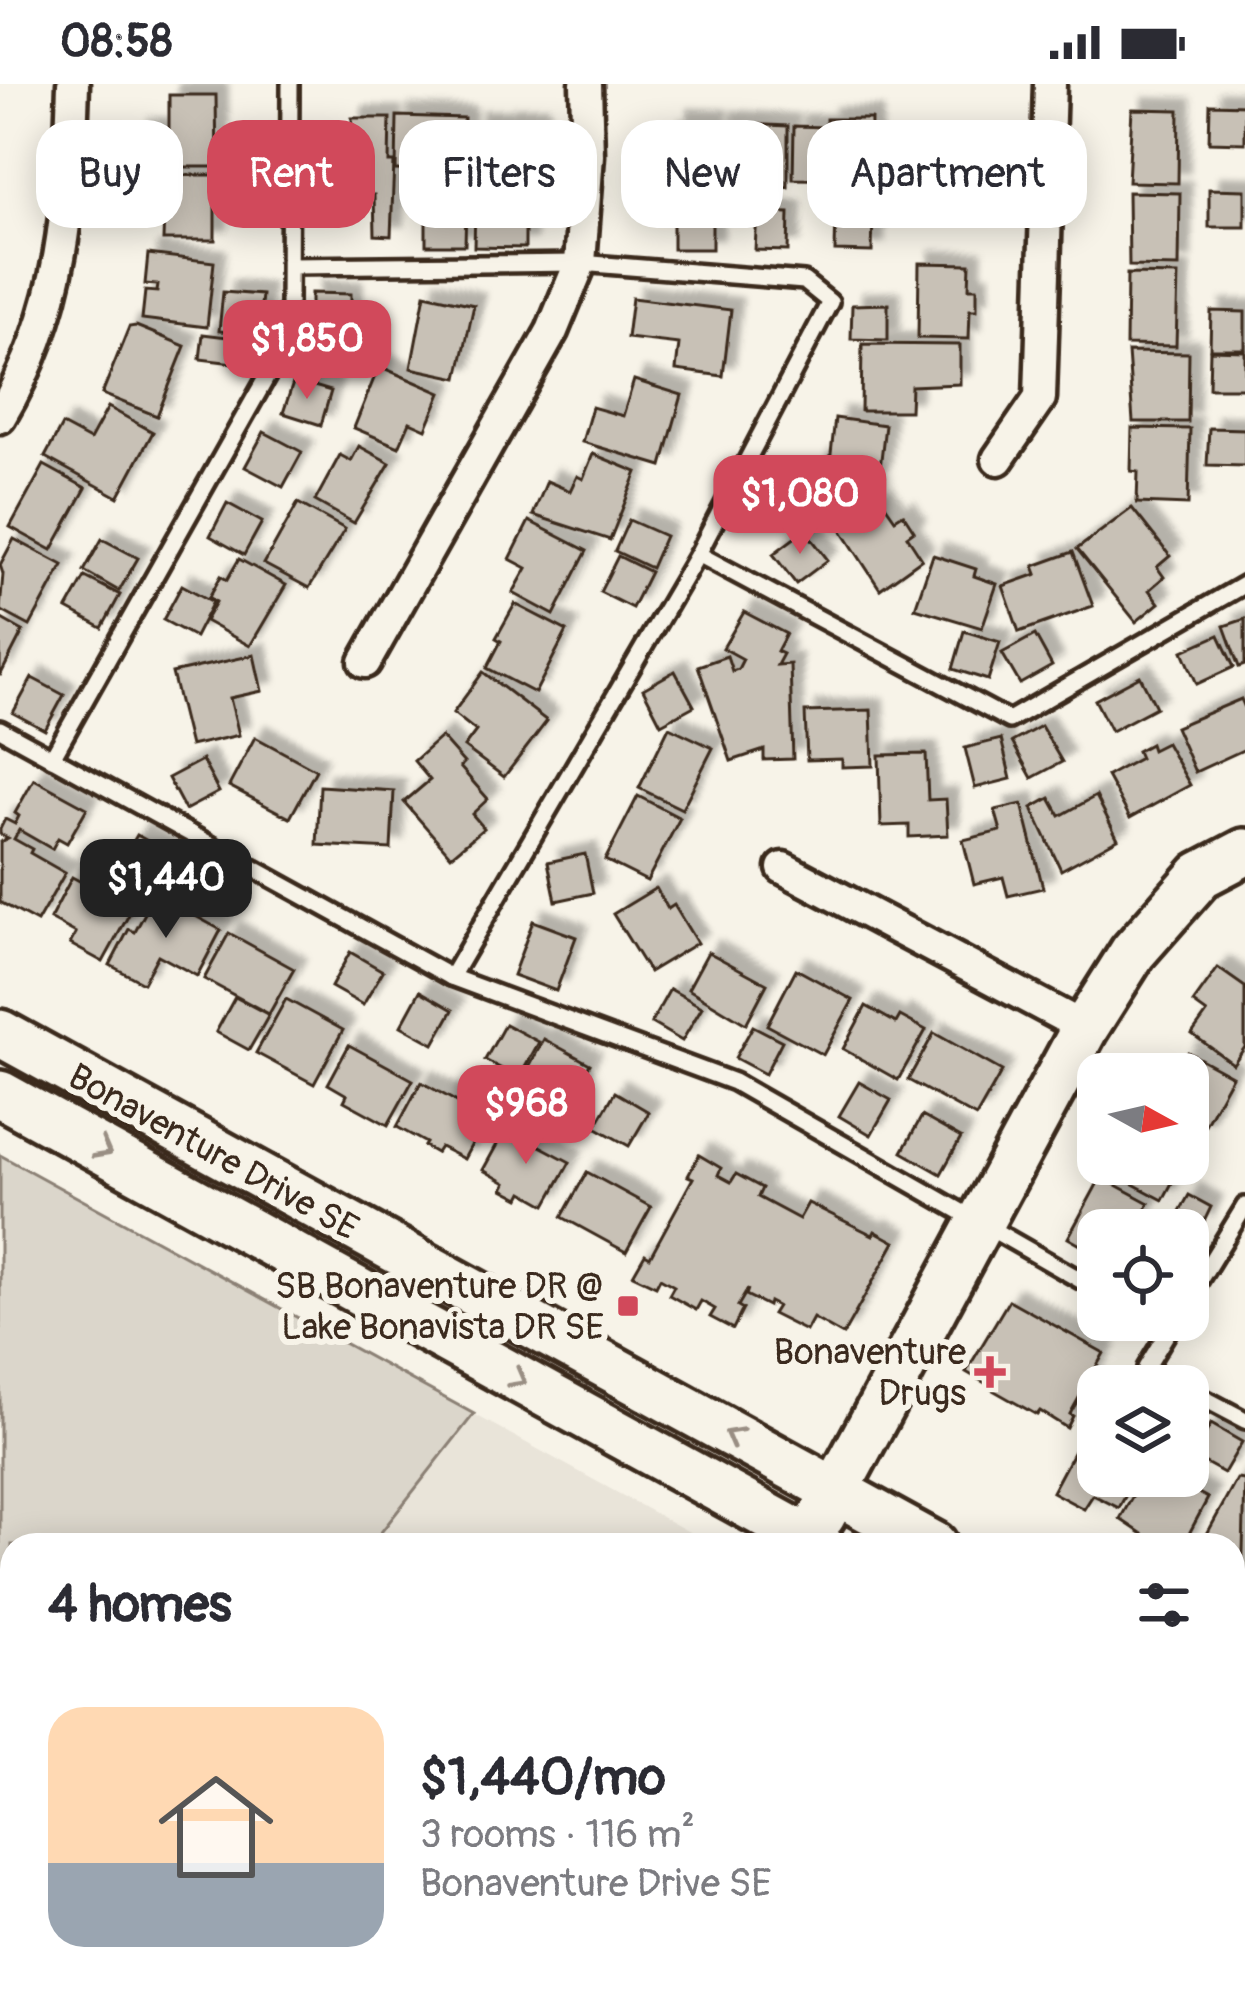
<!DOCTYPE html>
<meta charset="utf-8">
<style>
body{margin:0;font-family:Pangolin,sans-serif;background:#f7f7f7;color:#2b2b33;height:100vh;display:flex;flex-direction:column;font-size:45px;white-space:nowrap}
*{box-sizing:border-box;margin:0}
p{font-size:39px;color:#7c7c81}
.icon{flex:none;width:66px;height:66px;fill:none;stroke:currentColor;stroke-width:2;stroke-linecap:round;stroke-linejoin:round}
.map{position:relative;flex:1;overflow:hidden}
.details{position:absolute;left:0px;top:1449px;width:1245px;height:471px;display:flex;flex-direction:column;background:#fff;border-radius:36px 36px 0 0;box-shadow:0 6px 30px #0003}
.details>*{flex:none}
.hud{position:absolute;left:36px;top:36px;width:1173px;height:108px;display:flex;gap:24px}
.needle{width:78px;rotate:98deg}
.fabs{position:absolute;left:1077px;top:969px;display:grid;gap:24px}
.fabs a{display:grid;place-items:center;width:132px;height:132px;border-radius:24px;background:#fff;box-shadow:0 6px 30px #0003;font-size:60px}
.price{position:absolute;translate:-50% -102px;padding:0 27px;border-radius:24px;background:#d1495b;color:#fff;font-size:39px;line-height:78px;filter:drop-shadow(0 3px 6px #0008)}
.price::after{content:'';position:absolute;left:50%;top:72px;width:36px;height:27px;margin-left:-18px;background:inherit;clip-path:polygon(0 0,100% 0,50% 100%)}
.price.selected{background:#222;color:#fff}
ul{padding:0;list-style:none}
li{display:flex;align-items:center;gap:36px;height:300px;padding:0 48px}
li span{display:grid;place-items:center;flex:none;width:336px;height:240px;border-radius:36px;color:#555}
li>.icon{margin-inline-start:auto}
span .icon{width:144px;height:144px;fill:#fffc;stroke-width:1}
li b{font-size:51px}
h2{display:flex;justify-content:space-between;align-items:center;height:144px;padding:0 48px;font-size:51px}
.chip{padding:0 42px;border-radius:36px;background:#fff;box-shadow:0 6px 30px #0003;font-size:42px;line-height:108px}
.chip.selected{background:#d1495b;color:#fff}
.status{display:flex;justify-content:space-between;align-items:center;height:84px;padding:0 60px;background:#fff;direction:ltr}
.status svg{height:33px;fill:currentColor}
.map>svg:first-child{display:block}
</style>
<div class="status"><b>08:58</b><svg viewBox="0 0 49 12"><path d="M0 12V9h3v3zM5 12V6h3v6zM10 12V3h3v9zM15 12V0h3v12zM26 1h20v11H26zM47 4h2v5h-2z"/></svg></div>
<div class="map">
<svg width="1245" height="1918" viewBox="0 0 1245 1918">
<defs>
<filter id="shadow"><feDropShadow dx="11" dy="-11" stdDeviation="3" flood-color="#0004"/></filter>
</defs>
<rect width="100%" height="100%" fill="#f7f3e8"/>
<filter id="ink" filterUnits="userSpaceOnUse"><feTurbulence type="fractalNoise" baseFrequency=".00833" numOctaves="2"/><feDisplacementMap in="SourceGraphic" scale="24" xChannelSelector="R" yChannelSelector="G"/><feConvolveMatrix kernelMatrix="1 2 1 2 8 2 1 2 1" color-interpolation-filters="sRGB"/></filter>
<g filter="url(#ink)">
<polygon fill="#e9e4d9" points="0,1071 713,1461 12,1461 12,1908 485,1908 476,1918 0,1918"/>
<polygon fill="#dbd6cb" stroke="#8b8074" stroke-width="3" points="0,1071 474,1330 371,1461 12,1461 12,1908 250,1908 262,1918 0,1918"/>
<g fill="#c8c1b6" stroke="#3b2a1e" stroke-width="3" filter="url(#shadow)">
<polygon points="169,11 216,11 217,83 138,83 138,46 169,46"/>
<polygon points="1210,20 1245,21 1245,59 1209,58"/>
<polygon points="1132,25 1179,26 1178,99 1128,98"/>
<polygon points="397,32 464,34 463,88 396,86"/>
<polygon points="352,34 390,34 389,78 394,78 391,152 375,151 374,111 316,111 316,64 352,64"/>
<polygon points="826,35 871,35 870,96 793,95 794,42 826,43"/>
<polygon points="504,36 538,36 538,88 513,87 513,103 475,102 473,39 504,39"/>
<polygon points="677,37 715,38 715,111 641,110 642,58 669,58 668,48 678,48"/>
<polygon points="721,39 788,42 788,103 720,102"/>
<polygon points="138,91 215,91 215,156 163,156 164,127 138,126"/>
<polygon points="1209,105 1245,106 1245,143 1209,143"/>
<polygon points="1128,108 1180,109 1179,183 1129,182"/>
<polygon points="426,121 466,122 465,161 426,161"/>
<polygon points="475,124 525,124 525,164 474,163"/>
<polygon points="673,127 712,128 712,165 673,165"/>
<polygon points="836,127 873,128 872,168 835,167"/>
<polygon points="757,128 789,129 788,167 755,166"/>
<polygon points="148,170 214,178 207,243 142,235 145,207 157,208 158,201 145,200"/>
<polygon points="919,179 970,180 969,204 977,204 977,226 970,226 969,255 918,254"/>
<polygon points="1127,190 1178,191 1176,262 1126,261"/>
<polygon points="223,208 262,211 258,251 219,247"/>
<polygon points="311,209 351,210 351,250 311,250"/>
<polygon points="425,210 474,221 458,294 411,284"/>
<polygon points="632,214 731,226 723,292 676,286 679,260 627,254"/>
<polygon points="888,220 888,256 851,255 852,221"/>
<polygon points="1211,227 1245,228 1245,265 1210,265"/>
<polygon points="136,242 185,262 157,332 102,310 129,243"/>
<polygon points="203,250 244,255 242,280 200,275"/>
<polygon points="862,260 960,261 960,300 911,302 910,327 861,327"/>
<polygon points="1210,266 1245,267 1245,304 1209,304"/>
<polygon points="1128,268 1189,269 1188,338 1133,338"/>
<polygon points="379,282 441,309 426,345 410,338 399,363 354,344"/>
<polygon points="294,296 331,307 321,341 283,329"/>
<polygon points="634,296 682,311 662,382 582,358 592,323 623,332"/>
<polygon points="108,323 153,348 118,413 45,373 62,341 90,356"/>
<polygon points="835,334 885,341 879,393 873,392 870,413 815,406 818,378 830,379"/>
<polygon points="1132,344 1190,345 1188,421 1137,419 1138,388 1131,387"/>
<polygon points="1209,344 1245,345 1245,382 1207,381"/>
<polygon points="264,348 302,368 283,403 245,383"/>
<polygon points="359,362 390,379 354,439 315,417 340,371 351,377"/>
<polygon points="593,370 637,388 610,456 533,431 547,397 570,407 577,392 583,395"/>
<polygon points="44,381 86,404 52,466 10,443"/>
<polygon points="755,396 795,401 790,438 750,432"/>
<polygon points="881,415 895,435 903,430 914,447 907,452 922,475 880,505 840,444"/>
<polygon points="227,419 262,438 244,471 210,452"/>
<polygon points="298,419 345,445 309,504 264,480"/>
<polygon points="1132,424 1170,472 1157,483 1164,493 1149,506 1159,519 1136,538 1077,465"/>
<polygon points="629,436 665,452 651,484 615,467"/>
<polygon points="529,437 587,467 554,531 513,509 527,484 510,475"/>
<polygon points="805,446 828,476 796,500 773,470"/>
<polygon points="14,455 63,481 30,542 0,526 3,490 0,481"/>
<polygon points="102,455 138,474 119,507 84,487"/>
<polygon points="1073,468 1093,522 1019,548 1003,502 1037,490 1034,482"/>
<polygon points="933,471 976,485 974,492 997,500 982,544 915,524"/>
<polygon points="618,472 650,488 632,524 600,508"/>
<polygon points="239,475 286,501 250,562 205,537 216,518 209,513 221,492 227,496"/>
<polygon points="85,493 120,511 102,544 67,525"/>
<polygon points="182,501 213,518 195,553 163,536"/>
<polygon points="515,520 567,547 535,609 487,584 501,557 496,554"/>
<polygon points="744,528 786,550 777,567 783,570 777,581 790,580 793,675 764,676 764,666 731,677 698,582 727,572 732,587 738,585 743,575 723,564"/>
<polygon points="0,534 23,547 0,592"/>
<polygon points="1245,535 1245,581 1239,583 1224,542"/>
<polygon points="964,547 1000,558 988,596 953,585"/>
<polygon points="1035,551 1052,582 1020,600 1002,569"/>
<polygon points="1219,551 1234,583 1197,600 1183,567"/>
<polygon points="254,571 262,607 230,614 239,651 190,662 172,589"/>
<polygon points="675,587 694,622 661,640 643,605"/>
<polygon points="483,588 547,637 504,693 464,663 476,647 453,629"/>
<polygon points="1140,592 1156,623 1111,647 1095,616"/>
<polygon points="32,594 64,611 45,646 13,629"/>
<polygon points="1241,615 1245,624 1245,665 1195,688 1175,643"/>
<polygon points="871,626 873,682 842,683 842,675 807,676 805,628"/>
<polygon points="1041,642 1062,678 1032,694 1012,658"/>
<polygon points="669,643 713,664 682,725 639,704"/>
<polygon points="255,653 316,686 290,734 229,702"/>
<polygon points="441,653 464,679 460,683 488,715 472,730 484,744 451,772 404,718 430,696 414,677"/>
<polygon points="1001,655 1011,695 975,704 965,664"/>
<polygon points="1166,659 1190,701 1130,734 1107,692 1140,674 1137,667 1150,660 1152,666"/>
<polygon points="926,670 928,716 946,715 948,751 909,753 909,741 881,742 879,671"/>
<polygon points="202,676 219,708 185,726 168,694"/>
<polygon points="34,695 87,724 67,759 58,754 52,765 19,746 14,755 32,765 30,769 65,789 37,838 0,818 0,758 8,754 0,750 0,745 5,735 15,740 19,732 15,729"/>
<polygon points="320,702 394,707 391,765 317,761"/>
<polygon points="638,712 680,734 647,797 605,776"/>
<polygon points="1096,712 1118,755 1061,786 1032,724 1050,714 1060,732"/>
<polygon points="1022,720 1043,804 1008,812 1003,793 974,800 963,756 1001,747 995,726"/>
<polygon points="137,751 167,768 149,799 119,782"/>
<polygon points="585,770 593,809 556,817 548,778"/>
<polygon points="72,793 132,825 103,878 70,860 76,849 50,835"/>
<polygon points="656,804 668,825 674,821 697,859 649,888 613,830"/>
<polygon points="155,810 221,846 197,892 158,871 143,899 110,881 129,845 135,848"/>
<polygon points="533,837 576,853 556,907 513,891"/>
<polygon points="229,849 294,885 269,930 204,895"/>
<polygon points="350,868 383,887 363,921 331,903"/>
<polygon points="708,868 767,900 746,940 688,905"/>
<polygon points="1218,884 1245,903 1245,963 1233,980 1192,950 1207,929 1193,919"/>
<polygon points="796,885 853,916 823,971 767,941"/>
<polygon points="670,905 702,923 682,957 651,939"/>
<polygon points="420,907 453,926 434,960 401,942"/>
<polygon points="235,913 269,931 249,966 216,948"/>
<polygon points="286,915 343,946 314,1000 256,969"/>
<polygon points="866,922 896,939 900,932 926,946 898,996 843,965"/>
<polygon points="505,940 539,958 519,994 485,976"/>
<polygon points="753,942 782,957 765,990 735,974"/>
<polygon points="934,949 1002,987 976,1033 908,996"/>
<polygon points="544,955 590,980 571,1016 525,990"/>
<polygon points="349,961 413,996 388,1041 344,1017 347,1011 328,1000"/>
<polygon points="1188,968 1232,992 1201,1048 1188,1041 1188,990 1176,990"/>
<polygon points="421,998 486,1034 464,1075 440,1063 436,1069 424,1062 426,1059 397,1043"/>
<polygon points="859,998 891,1016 871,1051 839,1032"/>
<polygon points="615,1008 649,1028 629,1062 595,1043"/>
<polygon points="922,1032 961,1054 941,1090 902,1068"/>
<polygon points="506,1044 570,1078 546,1121 523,1108 520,1114 503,1105 506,1099 483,1086"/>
<polygon points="699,1071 721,1084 718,1091 731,1098 736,1090 762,1104 758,1113 799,1135 808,1119 873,1151 875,1147 895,1158 843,1251 813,1234 806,1247 772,1230 777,1222 769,1218 768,1222 746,1211 748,1205 738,1222 743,1225 733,1245 710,1233 715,1225 701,1217 696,1226 669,1211 674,1202 660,1194 656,1202 633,1191 645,1170 650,1173 693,1094 688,1092"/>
<polygon points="1127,1080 1182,1080 1163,1116 1120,1093"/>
<polygon points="587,1088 651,1123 626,1168 562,1133"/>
<polygon points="1101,1093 1149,1119 1135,1146 1098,1146 1098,1171 1068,1154"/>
<polygon points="1189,1111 1211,1123 1202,1142 1179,1129"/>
<polygon points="1009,1216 1104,1269 1070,1330 1073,1332 1067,1344 1040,1327 1037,1331 991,1305 992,1303 966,1288"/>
<polygon points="1211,1340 1242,1358 1224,1389 1193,1372"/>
<polygon points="1083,1350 1098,1357 1098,1392 1136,1392 1119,1424 1093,1411 1084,1425 1052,1408"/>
<polygon points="1144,1392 1167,1392 1208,1414 1183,1461 1159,1461 1120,1435"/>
<polygon points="1237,1395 1245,1396 1242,1504 1233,1499 1233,1461 1201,1461"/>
<polygon points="261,1908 402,1908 394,1918 273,1918"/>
</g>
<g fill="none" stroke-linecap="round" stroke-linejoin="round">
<g stroke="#3b2a1e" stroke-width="24">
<g id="lane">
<polyline points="290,182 580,179 804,197 830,218 698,470 451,893"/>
<polyline points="698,470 1009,636 1245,500"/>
<polyline points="0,645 451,893 734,998 1098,1206"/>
<polyline points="52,674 270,287 289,229 290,0"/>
<polyline points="1188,1215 1245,1122"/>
<polyline points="1175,1236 1146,1284 1181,1302"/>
<polyline points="1188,1306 1245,1336"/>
</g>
</g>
<g stroke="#3b2a1e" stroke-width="39">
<g id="street">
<path d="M0 333C65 224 69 122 73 0"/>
<polyline points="998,375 1040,314 1050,0"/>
<polyline points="365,578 552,247 580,179 588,71 586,0"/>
<polyline points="783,784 1085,944"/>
<polyline points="1233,1838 1235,1837"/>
</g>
</g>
<g stroke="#3b2a1e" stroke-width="54">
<g id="secondary">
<polyline points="0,949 934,1461"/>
<polyline points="0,1010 820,1461"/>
<polyline points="822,1432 1085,944 1133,868 1201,791 1245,768"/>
<polyline points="1233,1624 1245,1630"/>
<polyline points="1233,1688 1245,1695"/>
<polyline points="516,1918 524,1908"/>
</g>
</g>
<use href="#lane" stroke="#f7f3e8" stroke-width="15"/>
<use href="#street" stroke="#f7f3e8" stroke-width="30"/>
<use href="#secondary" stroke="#f7f3e8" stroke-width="45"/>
</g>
<defs><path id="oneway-chevron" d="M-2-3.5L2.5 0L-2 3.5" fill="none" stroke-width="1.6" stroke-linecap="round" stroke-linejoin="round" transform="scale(3)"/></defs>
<g stroke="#998e83">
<use href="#oneway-chevron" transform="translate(103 1066) rotate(29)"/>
<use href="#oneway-chevron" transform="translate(518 1295) rotate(29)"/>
<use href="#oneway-chevron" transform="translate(733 1352) rotate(-151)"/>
</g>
</g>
<g fill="#d1495b" stroke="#f7f3e8" stroke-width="4.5">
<rect x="616" y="1210" width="24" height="24" rx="6"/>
<path d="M984 1270h12v12h12v12h-12v12h-12v-12h-12v-12h12z"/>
</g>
<g text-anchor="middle" stroke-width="12" stroke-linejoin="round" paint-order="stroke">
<g font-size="36" fill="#3b2a1e" stroke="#f7f3e8">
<text transform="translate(214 1067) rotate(29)" y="13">Bonaventure Drive SE</text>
</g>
<g font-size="36" fill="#3b2a1e" stroke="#f7f3e8" text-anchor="end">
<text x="604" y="1214">SB Bonaventure DR @<tspan x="604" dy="41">Lake Bonavista DR SE</tspan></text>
<text x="966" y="1280">Bonaventure<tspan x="966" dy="41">Drugs</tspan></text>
</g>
</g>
</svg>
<div class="fabs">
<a><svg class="needle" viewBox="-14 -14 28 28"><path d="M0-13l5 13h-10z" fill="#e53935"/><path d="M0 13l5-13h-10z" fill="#7c7c81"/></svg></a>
<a><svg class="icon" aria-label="locate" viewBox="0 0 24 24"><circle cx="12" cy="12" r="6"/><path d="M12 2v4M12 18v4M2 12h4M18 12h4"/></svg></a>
<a><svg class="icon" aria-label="layers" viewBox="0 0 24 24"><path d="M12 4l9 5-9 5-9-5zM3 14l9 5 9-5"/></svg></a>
</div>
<b class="price" style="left:307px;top:318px">$1,850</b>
<b class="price" style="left:800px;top:473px">$1,080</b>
<b class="price selected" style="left:166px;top:857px">$1,440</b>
<b class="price" style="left:526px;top:1083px">$968</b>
<div class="hud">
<a class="chip">Buy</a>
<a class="chip selected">Rent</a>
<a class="chip">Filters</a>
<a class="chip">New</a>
<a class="chip">Apartment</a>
</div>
<section class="details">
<h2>4 homes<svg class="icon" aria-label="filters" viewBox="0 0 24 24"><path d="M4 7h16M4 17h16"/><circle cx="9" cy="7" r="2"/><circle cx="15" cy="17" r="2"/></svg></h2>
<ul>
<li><span style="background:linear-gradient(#ffd9b3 65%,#9aa5b1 0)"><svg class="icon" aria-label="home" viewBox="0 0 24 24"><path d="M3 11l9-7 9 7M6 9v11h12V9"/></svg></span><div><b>$1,440/mo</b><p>3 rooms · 116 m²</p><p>Bonaventure Drive SE</p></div></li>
</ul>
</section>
</div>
